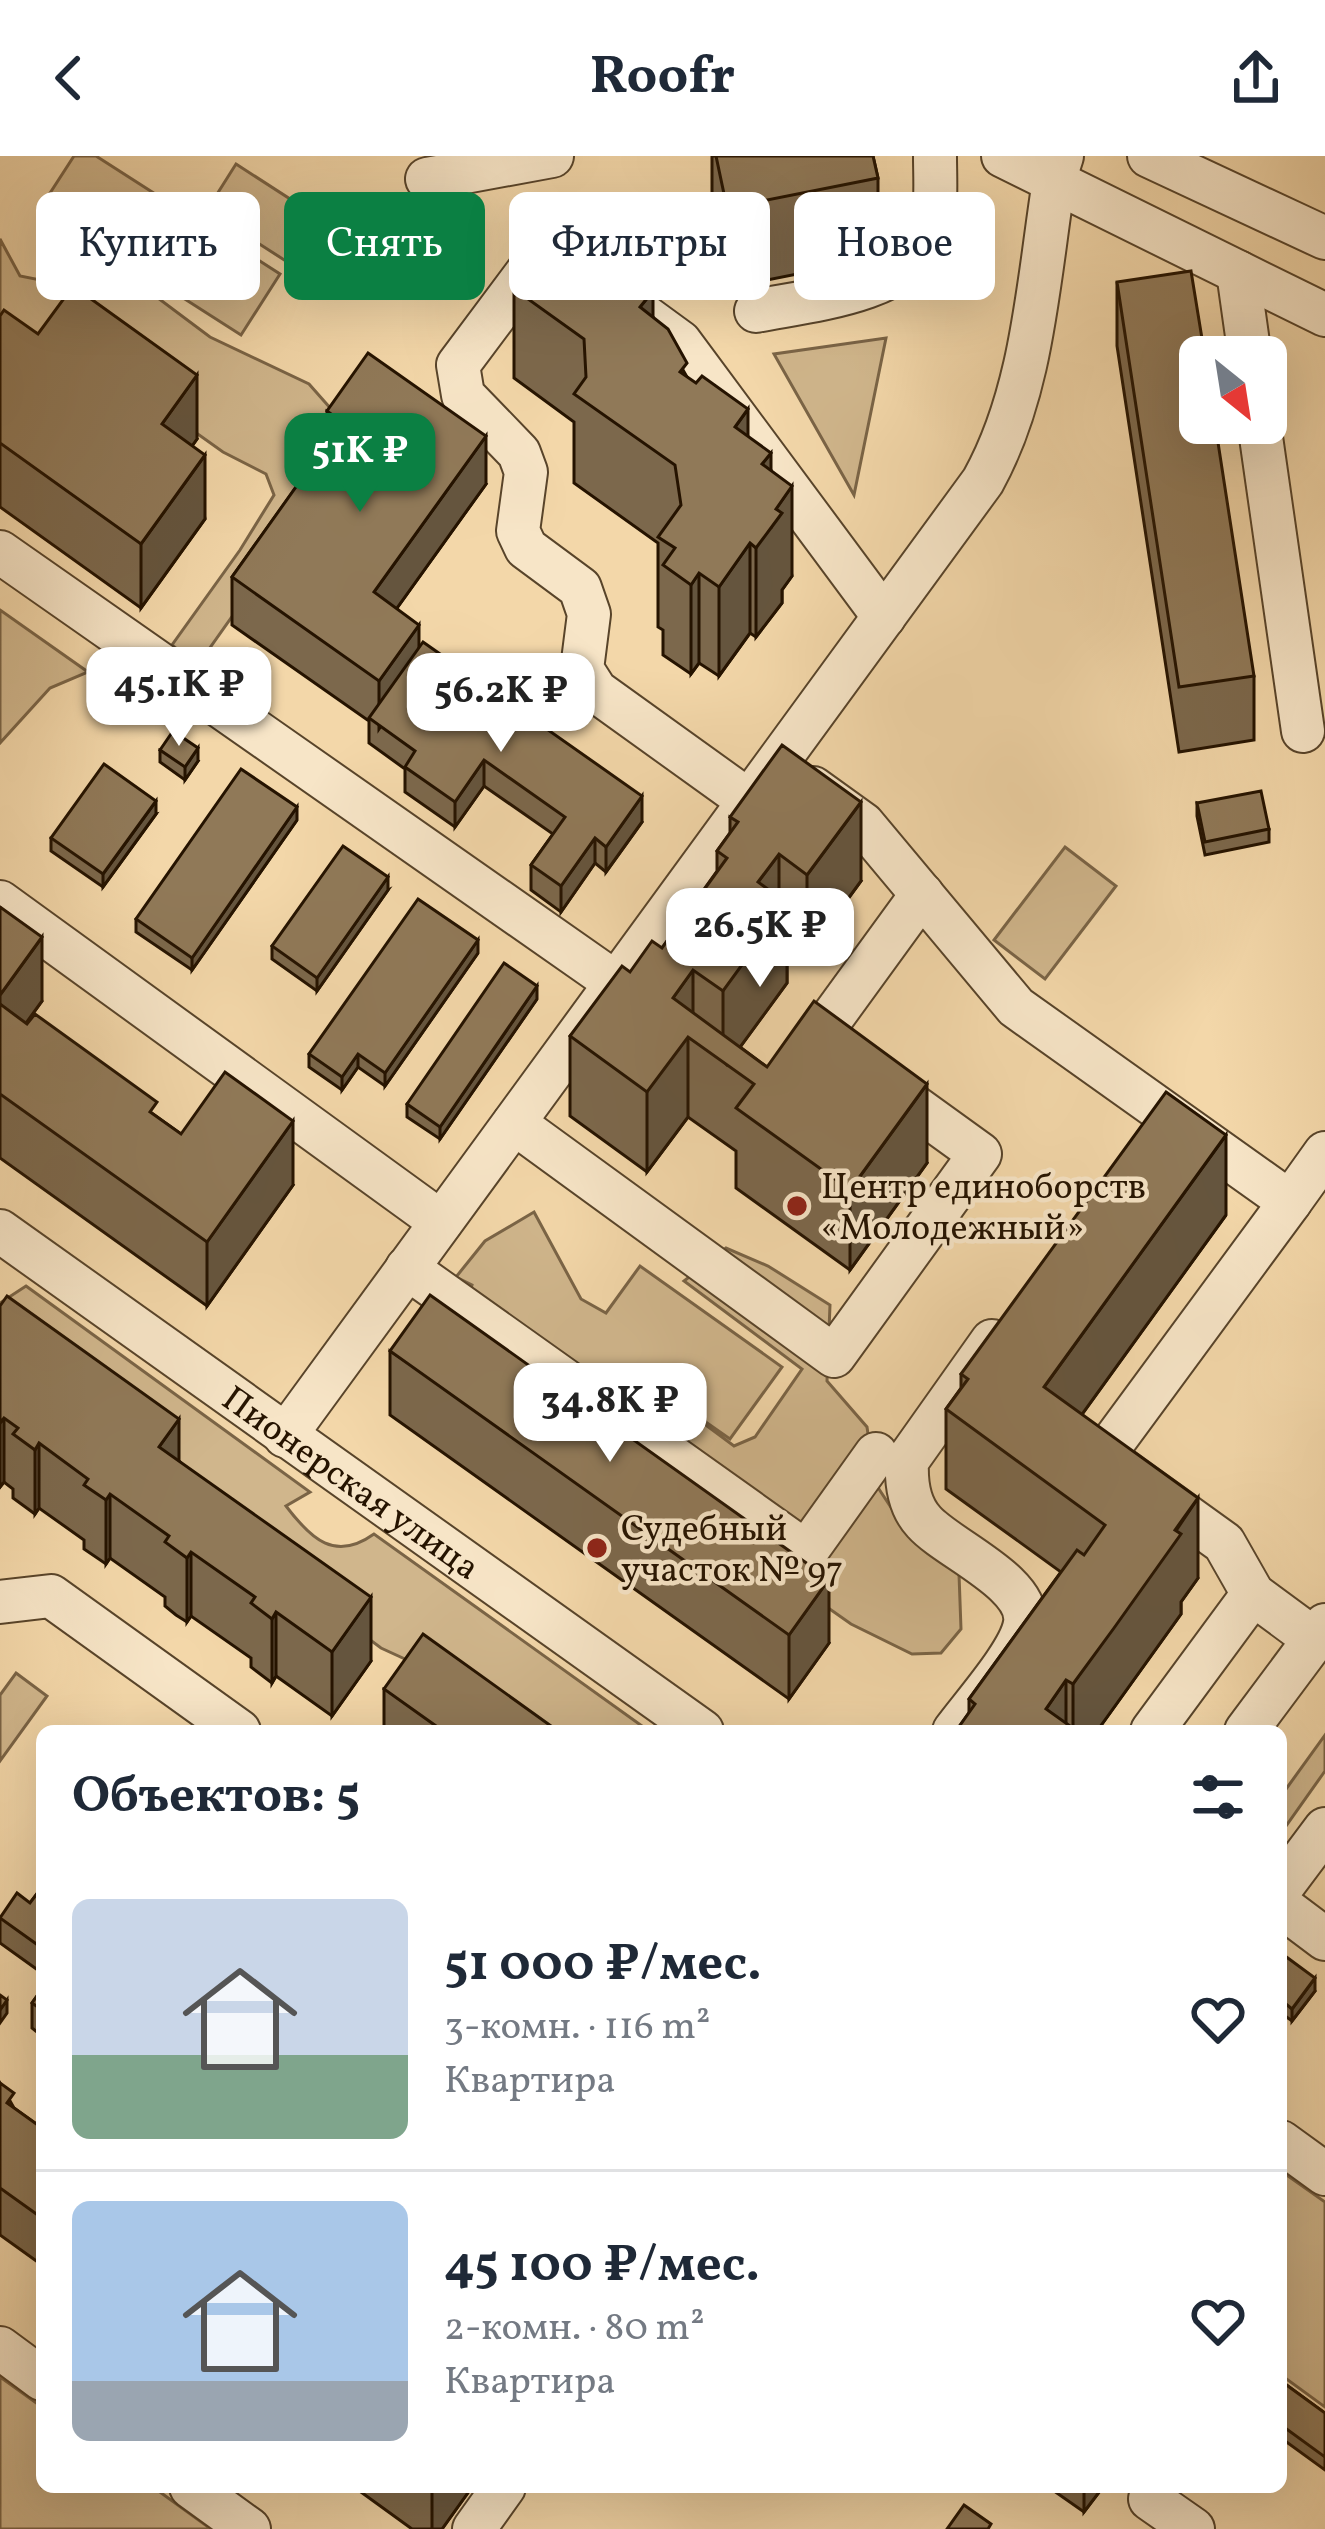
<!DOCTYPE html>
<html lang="ru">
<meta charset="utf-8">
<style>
body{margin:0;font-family:Vollkorn,serif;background:#f2f2f3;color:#1f2937;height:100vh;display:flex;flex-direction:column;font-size:45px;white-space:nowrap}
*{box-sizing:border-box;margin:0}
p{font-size:39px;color:#747a83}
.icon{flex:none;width:66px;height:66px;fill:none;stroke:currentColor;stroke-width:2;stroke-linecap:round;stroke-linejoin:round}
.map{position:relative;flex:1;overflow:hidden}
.details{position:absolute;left:36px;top:1569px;width:1251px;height:768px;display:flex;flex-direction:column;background:#fff;border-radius:18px;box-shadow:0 12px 48px #0002}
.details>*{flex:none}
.hud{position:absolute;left:36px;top:36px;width:1254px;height:108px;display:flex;gap:24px}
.needle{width:78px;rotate:150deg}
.fabs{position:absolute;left:1179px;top:180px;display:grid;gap:24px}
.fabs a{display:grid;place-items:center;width:108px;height:108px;border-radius:18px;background:#fff;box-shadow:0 12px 48px #0002;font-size:60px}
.price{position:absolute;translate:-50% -102px;padding:0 27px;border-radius:24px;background:#fff;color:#222;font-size:39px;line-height:78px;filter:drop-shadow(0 3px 6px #0008)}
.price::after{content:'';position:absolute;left:50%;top:72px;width:36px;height:27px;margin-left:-18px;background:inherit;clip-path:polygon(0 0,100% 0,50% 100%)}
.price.on{background:#0b8043;color:#fff}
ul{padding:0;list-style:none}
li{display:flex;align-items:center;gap:36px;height:300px;padding:0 36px}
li+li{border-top:3px solid #e0e1e3}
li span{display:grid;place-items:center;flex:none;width:336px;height:240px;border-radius:18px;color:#555}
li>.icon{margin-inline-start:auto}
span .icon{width:144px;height:144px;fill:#fffc;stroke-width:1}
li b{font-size:51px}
h2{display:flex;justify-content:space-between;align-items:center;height:144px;padding:0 36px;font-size:51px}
.chip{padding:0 42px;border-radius:18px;background:#fff;box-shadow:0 12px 48px #0002;font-size:42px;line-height:108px}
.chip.on{background:#0b8043;color:#fff}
header{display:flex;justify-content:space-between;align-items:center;height:156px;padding:0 36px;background:#fff;font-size:54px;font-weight:700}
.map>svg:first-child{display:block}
</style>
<header><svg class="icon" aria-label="back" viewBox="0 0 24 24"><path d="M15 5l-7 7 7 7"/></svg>Roofr<svg class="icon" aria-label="share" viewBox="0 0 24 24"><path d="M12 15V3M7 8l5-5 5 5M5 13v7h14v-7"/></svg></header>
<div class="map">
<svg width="1325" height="2373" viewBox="0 0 1325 2373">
<rect width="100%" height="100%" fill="#f3d7a9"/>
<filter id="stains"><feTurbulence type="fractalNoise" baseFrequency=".00167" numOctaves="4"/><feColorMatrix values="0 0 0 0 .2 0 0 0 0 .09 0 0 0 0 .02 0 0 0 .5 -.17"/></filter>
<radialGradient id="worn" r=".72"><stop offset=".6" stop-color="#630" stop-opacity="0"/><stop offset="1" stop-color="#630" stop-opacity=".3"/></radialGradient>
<g fill="#d0b68c" stroke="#7a6446" stroke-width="3">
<polygon points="74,0 96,0 280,118 241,179 41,51"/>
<polygon points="236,8 321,63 292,109 207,54"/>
<polygon points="50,68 71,77 210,181 309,228 339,262 317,303 333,318 197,510 172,489 240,394 274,339 266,318 223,296 70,187 0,197 0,83 20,120 40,124 59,112 51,91"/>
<polygon points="886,182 854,339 774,198"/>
<polygon points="0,454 88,516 50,532 0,587"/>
<polygon points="1065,691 1116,730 1045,823 994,784"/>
<polygon points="534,1056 581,1143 606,1157 640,1110 782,1211 730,1283 640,1220 734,1290 755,1281 802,1213 684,1125 726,1092 768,1110 830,1149 827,1225 867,1271 875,1327 896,1359 959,1418 961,1473 941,1497 912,1498 851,1468 454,1189 472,1129 456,1121 485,1085"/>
<path d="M26 1130 310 1336 286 1350C311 1383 335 1406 374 1378L649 1575H494L407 1504 381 1492 181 1343 0 1188V1147Z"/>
<polygon points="16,1517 47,1540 0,1605 0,1539"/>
<polygon points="1325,1579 1325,1615 1281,1677 1281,1640"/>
<polygon points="1281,2015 1325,2046 1325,2251 1281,2219"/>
<polygon points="0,2221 42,2251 42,2331 153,2331 211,2373 0,2373"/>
</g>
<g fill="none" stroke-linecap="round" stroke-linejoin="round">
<g stroke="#58442a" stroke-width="46">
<g id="minor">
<polyline points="1003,0 1325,159"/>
<polyline points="1149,0 1325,82"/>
<polyline points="427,23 552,0"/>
<polyline points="559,108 550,105 529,114 458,209 463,239 519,297 526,316 518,375 526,392 580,432 589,458 582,513 596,535 749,645"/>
<polyline points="1238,116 1250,201"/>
<polyline points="628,148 680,186 884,461"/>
<path d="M756 155C805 145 904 137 927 85 938 60 935 27 935 0"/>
<polyline points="1259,267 1303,575"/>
<polyline points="0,396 616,827"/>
<polyline points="813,632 863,668 1016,851 1290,1046 1103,1300 1224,1387 1253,1438 1314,1483"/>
<polyline points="0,746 441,1066"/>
<polyline points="514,967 834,1200 980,998 818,881 922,738"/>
<polyline points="1290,1046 1325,997"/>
<path id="s1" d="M0 1075 702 1575"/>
<polyline points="407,1112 806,1396 876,1298"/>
<path d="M285 1280 983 325C1033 235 1038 126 1054 25L1062 0"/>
<polyline points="0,1446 51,1440 239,1575"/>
<path d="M954 1575C973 1549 1021 1496 1025 1467 1030 1426 948 1393 924 1366 908 1349 906 1326 907 1305L992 1185"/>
<polyline points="1152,1575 1253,1438"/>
<polyline points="1246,1575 1325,1469"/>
<polyline points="1281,1732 1325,1673"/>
<polyline points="1281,1750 1325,1783"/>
<polyline points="1281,1986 1325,2018"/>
<polyline points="0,2192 42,2223"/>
<polyline points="191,2331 249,2373"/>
<polyline points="1150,2343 1193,2373"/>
<polyline points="474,2373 504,2331"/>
</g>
</g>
<use href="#minor" stroke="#f7e5c7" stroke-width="42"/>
</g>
<g fill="#7c684c" stroke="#251300" stroke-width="3">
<polygon points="712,0 873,0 878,22 878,102 727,132 712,60"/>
<polygon points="540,91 619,110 653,161 687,221 748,281 771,314 792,420 782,434 782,447 756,481 750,477 719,520 699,507 691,518 663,499 663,474 658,471 658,387 574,327 574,266 514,222 514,133 520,126 520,106"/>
<polygon points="1117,126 1254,520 1254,584 1179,596 1117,190"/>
<polygon points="0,160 38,178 197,283 192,290 205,363 141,452 0,351"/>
<polygon points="327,255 486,328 397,452 419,490 642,666 606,716 595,707 561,756 531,734 531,709 553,678 484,630 455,671 405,636 405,613 369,587 369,565 232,469 232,421 327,288"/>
<polygon points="160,594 198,605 185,624 160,606"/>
<polygon points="1197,647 1269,673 1269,686 1205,699 1197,660"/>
<polygon points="156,658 103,731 51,695 51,682"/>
<polygon points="730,661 861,725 807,799 787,784 787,827 740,891 767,911 927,1007 850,1114 736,1032 736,995 688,961 647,1016 570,960 570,880 630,816 662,792 717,715 717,695 730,677"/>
<polygon points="297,664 192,814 136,776 136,763"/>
<polygon points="388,734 317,835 272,803 272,790"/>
<polygon points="0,751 42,845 26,867 181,978 293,1029 207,1150 0,1002"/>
<polygon points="478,797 385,930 358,911 342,934 309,911 309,898"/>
<polygon points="537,843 440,983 407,961 407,948"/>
<polygon points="1226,1059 1082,1258 1198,1422 1181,1446 1181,1458 1097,1575 956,1575 969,1557 969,1543 1061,1416 946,1333 946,1253 961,1232 961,1218"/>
<polygon points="0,1150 179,1305 371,1505 332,1560 276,1520 272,1527 251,1511 251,1502 191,1460 187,1466 176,1459 165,1450 165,1441 110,1402 106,1408 84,1393 84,1384 39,1352 35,1358 13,1342 13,1333 4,1326 0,1331"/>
<polygon points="390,1195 829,1487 789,1543 390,1259"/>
<polygon points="384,1533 558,1575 384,1575"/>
<polygon points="42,1731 42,1817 0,1787 0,1761 30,1747"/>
<polygon points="1281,1797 1315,1835 1292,1865 1281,1857"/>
<polygon points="42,1833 42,1880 32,1872 32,1847"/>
<polygon points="0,1927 14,1952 42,1972 42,2109 0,2079"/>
<polygon points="1281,2225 1325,2257 1325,2314 1281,2282"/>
<polygon points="354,2331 472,2331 442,2373 412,2373"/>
<polygon points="1054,2331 1103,2331 1084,2356 1054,2335"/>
</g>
<g fill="#65553e" stroke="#251300" stroke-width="3">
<polygon points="619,85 619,174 607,101"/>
<polygon points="653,135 653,224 640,151"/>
<polygon points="197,219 197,283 162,332 162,268"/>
<polygon points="748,253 748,342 735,271"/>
<polygon points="486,280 486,328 374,484 374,436"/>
<polygon points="771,297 771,372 776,353 792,330 792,420 782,434 782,447 756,481 756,392 762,308"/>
<polygon points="205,299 205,363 141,452 141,388"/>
<polygon points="750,387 750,477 719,520 719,431"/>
<polygon points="699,417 699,507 691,518 691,429"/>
<polygon points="419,469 419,516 379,573 379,525"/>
<polygon points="198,592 198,605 185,624 185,611"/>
<polygon points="484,604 484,630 455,671 455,646"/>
<polygon points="642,640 642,666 606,716 606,691"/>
<polygon points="156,645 156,658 103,731 103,718"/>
<polygon points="861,646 861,725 807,799 807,719"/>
<polygon points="297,651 297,664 192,814 192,802"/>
<polygon points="595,682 595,707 561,756 561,730"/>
<polygon points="779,698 779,758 787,747 787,827 727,909 723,905 723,835 758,726"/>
<polygon points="388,721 388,734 317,835 317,822"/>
<polygon points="42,781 42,845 0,903 0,839"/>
<polygon points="478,784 478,797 385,930 385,917"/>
<polygon points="693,814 693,884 688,881 688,961 647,1016 647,936 673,842"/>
<polygon points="537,830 537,843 440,983 440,971"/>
<polygon points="358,898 358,911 342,934 342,921"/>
<polygon points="927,928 927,1007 850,1114 850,1034"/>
<polygon points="293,965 293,1029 207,1150 207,1086"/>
<polygon points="1226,979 1226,1059 1044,1311 1044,1231"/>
<polygon points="4,1262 4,1326 0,1331 0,1267"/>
<polygon points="179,1263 179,1327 159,1291"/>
<polygon points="39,1287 39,1352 35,1358 35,1294"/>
<polygon points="110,1338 110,1402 106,1408 106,1344"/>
<polygon points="1198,1342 1198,1422 1181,1446 1181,1458 1097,1575 1073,1575 1073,1528"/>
<polygon points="191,1396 191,1460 187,1466 187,1402"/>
<polygon points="829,1423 829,1487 789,1543 789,1479"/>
<polygon points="371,1441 371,1505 332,1560 332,1496"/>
<polygon points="276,1456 276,1520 272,1527 272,1463"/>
<polygon points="1066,1524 1066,1575 1046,1553"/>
<polygon points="1315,1822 1315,1835 1292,1865 1292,1853"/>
<polygon points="7,1844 7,1857 0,1867 0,1854"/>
<polygon points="432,2331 472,2331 442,2373 432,2373"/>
<polygon points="1084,2331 1103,2331 1084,2356"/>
</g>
<g fill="#907958" stroke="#251300" stroke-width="3">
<polygon points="716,0 873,0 878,22 727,52"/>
<polygon points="567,54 619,85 607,101 653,135 640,151 668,173 687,207 680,216 696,227 702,220 748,253 735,271 771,297 762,308 792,330 776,353 782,357 756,392 750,387 719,431 699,417 691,429 663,409 675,392 658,381 681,349 675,309 574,238 586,221 584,183 514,133 529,112 520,106 534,86 540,91"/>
<polygon points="1191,115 1205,201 1200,201 1200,267 1215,267 1254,520 1179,531 1117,126"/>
<polygon points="73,130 197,219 162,268 205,299 141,388 0,287 0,160 4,154 38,178"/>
<polygon points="368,197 486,280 374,436 419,469 379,525 232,421 342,266 327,255"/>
<polygon points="423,486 642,640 606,691 595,682 561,730 531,709 565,661 484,604 455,646 405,611 415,595 369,562"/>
<polygon points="173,575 198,592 185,611 160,594"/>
<polygon points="782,589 861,646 807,719 779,698 758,726 787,747 723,835 693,814 673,842 767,911 814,845 927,928 850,1034 736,952 754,928 688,881 647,936 570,880 622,810 630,816 652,785 662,792 727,702 717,695 738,666 730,661"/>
<polygon points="104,608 156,645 103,718 51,682"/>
<polygon points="241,613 297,651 192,802 136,763"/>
<polygon points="1261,635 1269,673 1205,686 1197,647"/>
<polygon points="343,690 388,721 317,822 272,790"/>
<polygon points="418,743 478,784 385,917 358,898 342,921 309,898"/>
<polygon points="0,751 42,781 0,839"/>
<polygon points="504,807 537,830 440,971 407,948"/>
<polygon points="0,848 27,868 35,858 157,946 150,956 181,978 225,916 293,965 207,1086 0,938"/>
<polygon points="1166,936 1226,979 1044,1231 1198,1342 1175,1374 1181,1378 1114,1472 1073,1528 1066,1524 1046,1553 1077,1575 956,1575 975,1548 969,1543 1077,1394 1084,1399 1105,1369 946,1253 968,1223 961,1218"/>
<polygon points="430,1139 829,1423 789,1479 390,1195"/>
<polygon points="7,1140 179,1263 159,1291 371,1441 332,1496 276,1456 272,1463 251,1447 255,1441 191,1396 187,1402 165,1386 169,1380 110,1338 106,1344 84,1329 88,1323 39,1287 35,1294 13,1278 18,1272 4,1262 0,1267 0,1150"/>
<polygon points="423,1478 558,1575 433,1575 436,1570 384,1533"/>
<polygon points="42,1731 42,1792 0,1762 17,1737 30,1747"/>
<polygon points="1281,1797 1315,1822 1292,1853 1281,1844"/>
<polygon points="42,1833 42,1854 32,1847"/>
<polygon points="0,1839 7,1844 0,1854"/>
<polygon points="0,1927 14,1937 7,1947 42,1972 42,2062 0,2032"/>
<polygon points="1281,2225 1325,2257 1325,2301 1281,2269"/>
<polygon points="964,2349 991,2368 988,2373 947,2373"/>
</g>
<g fill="#8f2418" stroke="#f7e5c7" stroke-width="4.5">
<circle cx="797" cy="1050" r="12"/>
<circle cx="597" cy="1392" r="12"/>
</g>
<g text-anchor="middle" stroke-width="9" stroke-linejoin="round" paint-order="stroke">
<g font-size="36" fill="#251300" stroke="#f7e5c7" text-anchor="start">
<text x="821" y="1042">Центр единоборств<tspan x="821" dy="41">«Молодежный»</tspan></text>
<text x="621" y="1384">Судебный<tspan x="621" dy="41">участок № 97</tspan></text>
</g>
<g font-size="36" fill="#251300" stroke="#f7e5c7">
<text dy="13" stroke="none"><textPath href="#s1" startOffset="432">Пионерская улица</textPath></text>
</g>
</g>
<rect width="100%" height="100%" filter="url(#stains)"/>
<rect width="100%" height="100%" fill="url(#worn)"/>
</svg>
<div class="fabs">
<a><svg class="needle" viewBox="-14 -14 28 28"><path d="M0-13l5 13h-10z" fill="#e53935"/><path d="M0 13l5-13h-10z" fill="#747a83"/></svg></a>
</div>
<b class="price on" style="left:360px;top:359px">51K ₽</b>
<b class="price" style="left:179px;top:593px">45.1K ₽</b>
<b class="price" style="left:501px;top:599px">56.2K ₽</b>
<b class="price" style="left:760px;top:834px">26.5K ₽</b>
<b class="price" style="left:610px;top:1309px">34.8K ₽</b>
<div class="hud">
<a class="chip">Купить</a>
<a class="chip on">Снять</a>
<a class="chip">Фильтры</a>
<a class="chip">Новое</a>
</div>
<section class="details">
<h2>Объектов: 5<svg class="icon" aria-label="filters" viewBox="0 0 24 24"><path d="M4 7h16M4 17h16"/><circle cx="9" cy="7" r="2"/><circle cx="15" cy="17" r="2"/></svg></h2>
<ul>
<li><span style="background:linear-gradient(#c9d6e8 65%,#7fa58c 0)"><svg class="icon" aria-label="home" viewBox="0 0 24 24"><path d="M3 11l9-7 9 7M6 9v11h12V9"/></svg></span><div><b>51 000 ₽/мес.</b><p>3-комн. · 116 m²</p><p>Квартира</p></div><svg class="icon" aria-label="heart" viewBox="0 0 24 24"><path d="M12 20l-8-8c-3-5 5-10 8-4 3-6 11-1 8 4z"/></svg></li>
<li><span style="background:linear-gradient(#a9c7e8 75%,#9aa5b1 0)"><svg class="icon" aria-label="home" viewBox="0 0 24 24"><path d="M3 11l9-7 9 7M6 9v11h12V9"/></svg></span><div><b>45 100 ₽/мес.</b><p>2-комн. · 80 m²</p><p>Квартира</p></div><svg class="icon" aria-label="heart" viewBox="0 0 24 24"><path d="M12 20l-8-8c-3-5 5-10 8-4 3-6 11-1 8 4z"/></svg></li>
</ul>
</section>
</div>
